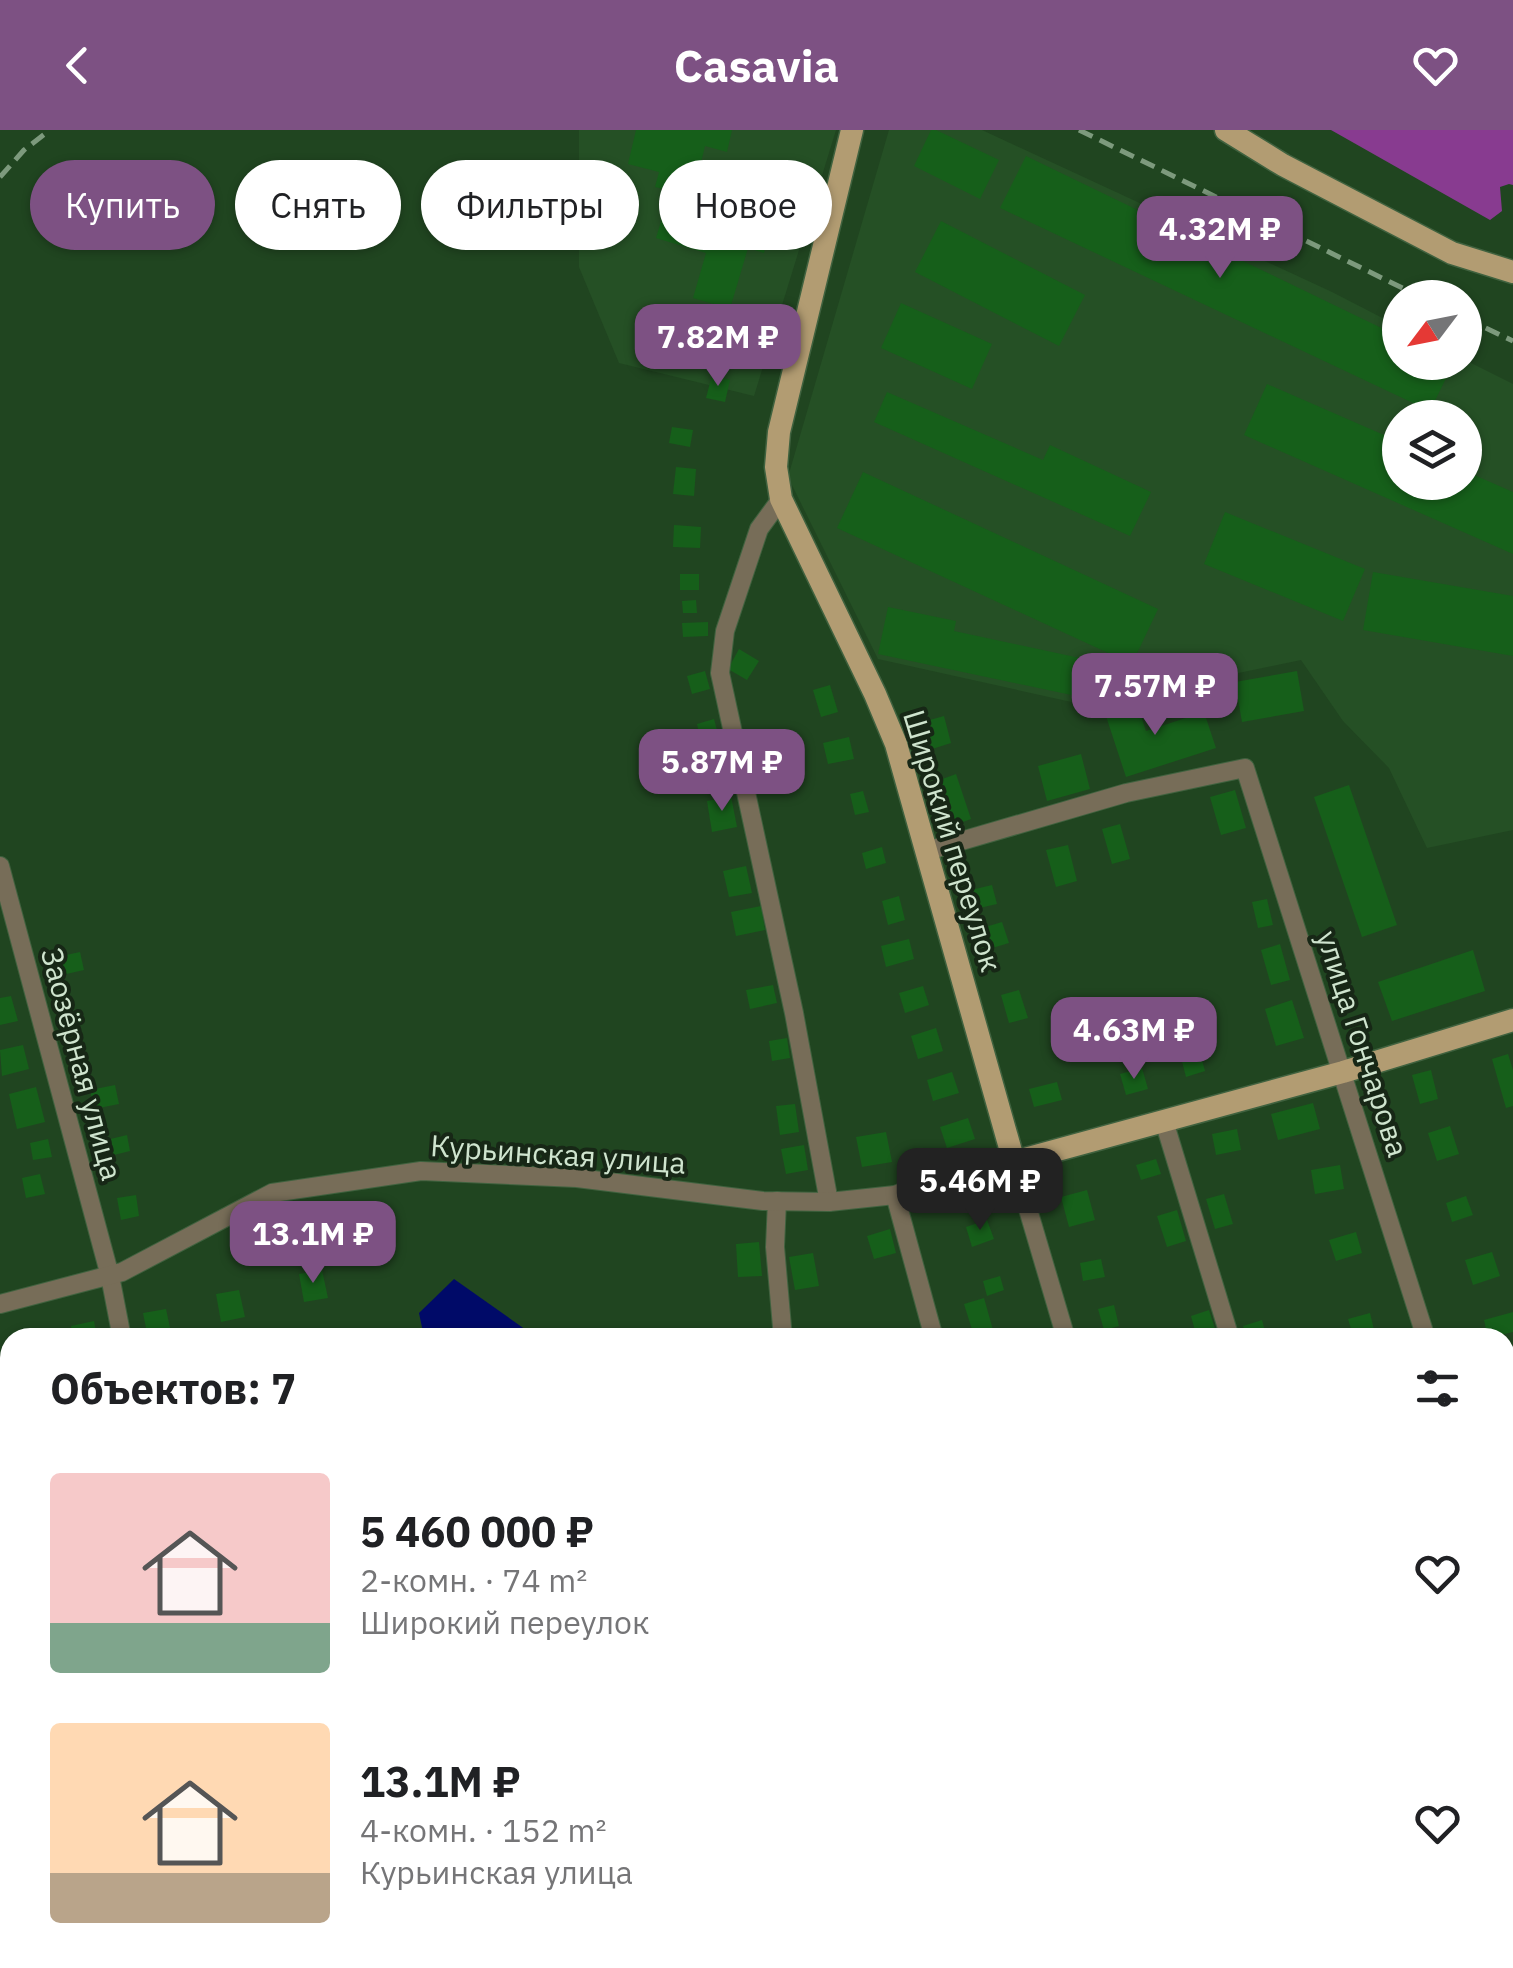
<!DOCTYPE html>
<html lang="ru">
<meta charset="utf-8">
<style>
body{margin:0;font-family:"IBM Plex Sans",sans-serif;background:#f6f6f6;color:#202124;height:100vh;display:flex;flex-direction:column;font-size:38px;white-space:nowrap}
*{box-sizing:border-box;margin:0}
p{font-size:32px;color:#757577}
.icon{flex:none;width:55px;height:55px;fill:none;stroke:currentColor;stroke-width:2;stroke-linecap:round;stroke-linejoin:round}
.map{position:relative;flex:1;overflow:hidden}
.side{position:absolute;left:0px;top:1198px;width:1515px;height:642px;display:flex;flex-direction:column;background:#fff;border-radius:30px 30px 0 0;box-shadow:0 2px 8px #0004}
.side>*{flex:none}
.top-card{position:absolute;left:30px;top:30px;width:1000px;height:90px;display:flex;gap:20px}
.needle{width:65px;rotate:238deg}
.controls{position:absolute;left:1382px;top:150px;display:grid;gap:20px}
.controls a{display:grid;place-items:center;width:100px;height:100px;border-radius:50%;background:#fff;box-shadow:0 2px 8px #0004;font-size:50px}
.price{position:absolute;translate:-50% -85px;padding:0 22px;border-radius:20px;background:#7d5183;color:#fff;font-size:32px;line-height:65px;filter:drop-shadow(0 2px 5px #0008)}
.price::after{content:'';position:absolute;left:50%;top:60px;width:30px;height:22px;margin-left:-15px;background:inherit;clip-path:polygon(0 0,100% 0,50% 100%)}
.price.selected{background:#222;color:#fff}
ul{padding:0;list-style:none}
li{display:flex;align-items:center;gap:30px;height:250px;padding:0 50px}
li span{display:grid;place-items:center;flex:none;width:280px;height:200px;border-radius:10px;color:#555}
li>.icon{margin-inline-start:auto}
span .icon{width:120px;height:120px;fill:#fffc;stroke-width:1}
li b{font-size:42px}
h2{display:flex;justify-content:space-between;align-items:center;height:120px;padding:0 50px;font-size:42px}
.pill{padding:0 35px;border-radius:45px;background:#fff;box-shadow:0 2px 8px #0004;font-size:35px;line-height:90px}
.pill.selected{background:#7d5183;color:#fff}
header{display:flex;justify-content:space-between;align-items:center;height:130px;padding:0 50px;background:#7d5183;color:#fff;font-size:45px;font-weight:800}
.map>svg:first-child{display:block}
</style>
<header><svg class="icon" aria-label="back" viewBox="0 0 24 24"><path d="M15 5l-7 7 7 7"/></svg>Casavia<svg class="icon" aria-label="heart" viewBox="0 0 24 24"><path d="M12 20l-8-8c-3-5 5-10 8-4 3-6 11-1 8 4z"/></svg></header>
<div class="map">
<svg width="1513" height="1838" viewBox="0 0 1513 1838">
<rect width="100%" height="100%" fill="#204520"/>
<g fill="#255025" fill-rule="evenodd">
<polygon points="579,0 836,0 754,266 619,233 579,137"/>
<path d="M889 0H982L1332 162 1400 197V232H1465V230L1513 254V700L1427 718 1389 638 1343 591 1301 530 1085 575 878 529 788 347ZM1400 288H1465V352H1400Z"/>
<polygon points="1513,1707 1513,1838 1267,1838 1265,1830 1505,1830 1505,1709"/>
</g>
<polygon fill="#883b90" points="1331,0 1513,0 1513,55 1509,54 1500,57 1502,81 1490,90"/>
<g fill="#000a68">
<polygon points="454,1149 536,1207 424,1207 419,1183"/>
<polygon points="806,1830 904,1830 899,1837 891,1838 813,1838"/>
</g>
<g fill="none" stroke-linecap="round" stroke-linejoin="round">
<polyline stroke="#000a68" stroke-width="30" points="667,1838 672,1830"/>
</g>
<g fill="#165f1a">
<polygon points="636,0 732,0 727,22 705,16 693,66 655,57 659,42 628,34"/>
<polygon points="931,0 936,0 999,30 980,69 914,36"/>
<polygon points="1026,26 1400,207 1400,232 1454,232 1430,281 1000,78"/>
<polygon points="668,68 771,98 764,123 748,118 730,179 693,168 706,123 656,108"/>
<polygon points="941,91 1085,165 1059,216 915,142"/>
<polygon points="901,173 992,214 972,259 881,218"/>
<polygon points="665,186 715,192 712,231 661,226"/>
<polygon points="712,245 730,250 725,272 706,268"/>
<polygon points="1267,254 1400,312 1400,352 1465,352 1465,341 1513,362 1513,424 1244,305"/>
<polygon points="887,262 1043,330 1050,315 1151,362 1130,406 874,292"/>
<polygon points="672,297 693,300 690,317 669,313"/>
<polygon points="676,337 696,339 694,366 673,364"/>
<polygon points="863,342 1158,479 1132,534 837,398"/>
<polygon points="1225,382 1365,439 1343,491 1204,434"/>
<polygon points="674,395 701,397 700,418 673,417"/>
<polygon points="1373,442 1513,466 1513,526 1363,500"/>
<rect x="680" y="444" width="19" height="16"/>
<polygon points="696,470 697,483 683,483 682,471"/>
<polygon points="888,477 956,491 954,501 1089,530 1081,567 878,524"/>
<polygon points="708,492 708,506 683,507 682,493"/>
<polygon points="739,519 759,531 747,550 728,539"/>
<polygon points="705,541 710,559 692,564 687,546"/>
<polygon points="1297,541 1304,581 1242,592 1235,552"/>
<polygon points="830,555 838,582 821,587 813,560"/>
<polygon points="1135,567 1146,601 1204,582 1216,618 1126,647 1103,577"/>
<polygon points="944,586 951,613 926,621 919,593"/>
<polygon points="714,589 721,615 703,620 697,594"/>
<polygon points="849,607 854,629 828,634 823,613"/>
<polygon points="1081,624 1090,659 1047,671 1038,636"/>
<polygon points="732,640 735,655 715,659 712,645"/>
<polygon points="956,644 971,689 952,696 937,651"/>
<polygon points="1349,655 1397,795 1362,807 1314,667"/>
<polygon points="1235,660 1246,698 1221,705 1210,667"/>
<polygon points="863,661 869,682 855,685 850,664"/>
<polygon points="731,666 737,697 712,702 707,671"/>
<polygon points="1120,694 1130,729 1112,734 1102,699"/>
<polygon points="1068,715 1077,751 1056,757 1046,720"/>
<polygon points="882,717 886,733 866,739 862,723"/>
<polygon points="746,736 752,763 729,767 723,741"/>
<polygon points="992,755 997,774 975,779 971,760"/>
<polygon points="899,766 905,790 888,795 882,771"/>
<polygon points="1267,769 1273,795 1258,798 1252,772"/>
<polygon points="761,776 765,800 736,806 731,782"/>
<polygon points="1002,792 1009,813 989,819 982,798"/>
<polygon points="909,809 914,829 886,837 881,816"/>
<polygon points="1280,814 1290,850 1271,855 1261,820"/>
<polygon points="1473,820 1485,861 1392,891 1378,852"/>
<polygon points="80,822 84,840 62,845 57,827"/>
<polygon points="773,855 777,873 750,879 746,860"/>
<polygon points="923,856 929,875 905,883 899,863"/>
<polygon points="1019,860 1028,888 1009,893 1001,865"/>
<polygon points="11,866 18,891 0,895 0,868"/>
<polygon points="1292,870 1304,908 1276,916 1265,879"/>
<polygon points="936,898 943,921 918,929 911,906"/>
<polygon points="787,908 790,928 772,931 769,911"/>
<polygon points="23,915 29,939 2,946 0,920"/>
<polygon points="1198,915 1205,941 1186,947 1179,920"/>
<polygon points="1508,924 1513,940 1513,976 1506,978 1492,929"/>
<polygon points="1142,938 1148,959 1126,965 1120,944"/>
<polygon points="1431,940 1438,969 1420,974 1412,945"/>
<polygon points="952,942 959,963 933,971 927,950"/>
<polygon points="1057,952 1062,970 1034,977 1029,959"/>
<polygon points="115,955 119,974 94,979 90,960"/>
<polygon points="36,957 45,992 17,999 9,964"/>
<polygon points="1313,973 1320,999 1278,1010 1271,984"/>
<polygon points="795,974 799,1002 780,1005 776,976"/>
<polygon points="968,988 975,1009 947,1018 940,997"/>
<polygon points="1450,996 1459,1024 1437,1031 1428,1003"/>
<polygon points="1237,999 1241,1020 1216,1025 1212,1004"/>
<polygon points="886,1002 892,1032 862,1037 856,1007"/>
<polygon points="127,1005 130,1021 106,1027 102,1011"/>
<polygon points="48,1009 52,1027 33,1030 30,1013"/>
<polygon points="804,1015 808,1040 786,1044 781,1019"/>
<polygon points="1156,1029 1161,1044 1141,1050 1136,1035"/>
<polygon points="1340,1035 1344,1059 1315,1064 1311,1040"/>
<polygon points="40,1044 45,1064 26,1068 22,1048"/>
<polygon points="961,1052 967,1070 946,1077 940,1058"/>
<polygon points="1087,1060 1095,1090 1069,1097 1061,1067"/>
<polygon points="1224,1064 1233,1094 1215,1099 1206,1069"/>
<polygon points="136,1065 139,1086 121,1090 117,1068"/>
<polygon points="1466,1066 1473,1085 1452,1092 1446,1073"/>
<polygon points="1177,1080 1186,1111 1167,1117 1157,1086"/>
<polygon points="987,1090 994,1109 972,1117 966,1097"/>
<polygon points="890,1099 896,1123 874,1129 867,1106"/>
<polygon points="1356,1102 1362,1123 1336,1131 1329,1110"/>
<polygon points="759,1112 762,1146 738,1147 736,1114"/>
<polygon points="1492,1122 1500,1146 1473,1155 1465,1130"/>
<polygon points="813,1123 819,1156 795,1160 789,1127"/>
<polygon points="1101,1129 1105,1147 1083,1151 1080,1133"/>
<polygon points="322,1140 328,1168 304,1172 299,1144"/>
<polygon points="1000,1146 1004,1160 987,1166 983,1151"/>
<polygon points="239,1160 245,1187 221,1192 216,1164"/>
<polygon points="984,1168 993,1200 974,1206 964,1174"/>
<polygon points="1114,1175 1119,1196 1104,1200 1098,1179"/>
<polygon points="166,1179 172,1207 148,1208 143,1183"/>
<polygon points="1209,1180 1218,1208 1197,1208 1191,1186"/>
<polygon points="1513,1182 1513,1202 1488,1208 1484,1190"/>
<polygon points="1370,1183 1376,1208 1354,1208 1348,1189"/>
<polygon points="1262,1190 1267,1208 1247,1208 1243,1196"/>
<polygon points="94,1191 97,1208 73,1208 71,1196"/>
<polygon points="1109,1830 1123,1830 1126,1838 1100,1838 1099,1833"/>
<polygon points="1187,1830 1225,1830 1227,1838 1189,1838"/>
<polygon points="1378,1830 1423,1830 1426,1838 1357,1838"/>
<polygon points="1453,1830 1490,1830 1493,1838 1456,1838"/>
</g>
<g fill="none" stroke-linecap="round" stroke-linejoin="round">
<g stroke="#40623f" stroke-width="20">
<g id="minor">
<polyline points="781,369 759,399 725,501 720,543 794,883 829,1072"/>
<polyline points="927,721 1126,663 1245,638 1426,1208"/>
<polyline points="0,736 110,1146 122,1208"/>
<polyline points="1164,991 1230,1208"/>
<polyline points="895,1065 934,1208"/>
<polyline points="777,1071 775,1117 783,1208"/>
<polyline points="0,1174 122,1142 272,1063 421,1041 577,1048 763,1071 829,1072 895,1065 946,1045 1014,1032 1066,1208"/>
<polyline points="0,1409 10,1405"/>
<polyline points="1505,1459 1513,1485"/>
<polyline points="1505,1686 1513,1683"/>
<polyline points="1258,1830 1261,1838"/>
<polyline points="1001,1838 1029,1830"/>
</g>
</g>
<g stroke="#40623f" stroke-width="25">
<g id="major">
<polyline points="852,0 779,302 776,337 781,369 875,564 896,614 1014,1032 1343,942 1513,890"/>
<polyline points="1226,0 1283,35 1452,123 1513,142"/>
</g>
</g>
<use href="#minor" stroke="#776d58" stroke-width="18"/>
<use href="#major" stroke="#b29c72" stroke-width="22"/>
<g stroke="#7d9a7d" stroke-width="5" stroke-dasharray="15 8" stroke-linecap="butt">
<polyline points="1079,0 1423,168"/>
<polyline points="0,47 24,20 50,0"/>
<polyline points="1465,188 1513,211"/>
</g>
</g>
<g text-anchor="middle" stroke-width="8" stroke-linejoin="round" paint-order="stroke">
<g font-size="30" fill="#cfe4ce" stroke="#172716">
<text transform="translate(952 711) rotate(73)" y="10">Широкий переулок</text>
<text transform="translate(1362 914) rotate(72)" y="10">улица Гончарова</text>
<text transform="translate(81 934) rotate(75)" y="10">Заозёрная улица</text>
<text transform="translate(558 1025) rotate(4)" y="10">Курьинская улица</text>
</g>
</g>
</svg>
<div class="controls">
<a><svg class="needle" viewBox="-14 -14 28 28"><path d="M0-13l5 13h-10z" fill="#e53935"/><path d="M0 13l5-13h-10z" fill="#757577"/></svg></a>
<a><svg class="icon" aria-label="layers" viewBox="0 0 24 24"><path d="M12 4l9 5-9 5-9-5zM3 14l9 5 9-5"/></svg></a>
</div>
<b class="price" style="left:1220px;top:151px">4.32M ₽</b>
<b class="price" style="left:718px;top:259px">7.82M ₽</b>
<b class="price" style="left:1155px;top:608px">7.57M ₽</b>
<b class="price" style="left:722px;top:684px">5.87M ₽</b>
<b class="price" style="left:1134px;top:952px">4.63M ₽</b>
<b class="price selected" style="left:980px;top:1103px">5.46M ₽</b>
<b class="price" style="left:313px;top:1156px">13.1M ₽</b>
<div class="top-card">
<a class="pill selected">Купить</a>
<a class="pill">Снять</a>
<a class="pill">Фильтры</a>
<a class="pill">Новое</a>
</div>
<section class="side">
<h2>Объектов: 7<svg class="icon" aria-label="filters" viewBox="0 0 24 24"><path d="M4 7h16M4 17h16"/><circle cx="9" cy="7" r="2"/><circle cx="15" cy="17" r="2"/></svg></h2>
<ul>
<li><span style="background:linear-gradient(#f6c9c9 75%,#7fa58c 0)"><svg class="icon" aria-label="home" viewBox="0 0 24 24"><path d="M3 11l9-7 9 7M6 9v11h12V9"/></svg></span><div><b>5 460 000 ₽</b><p>2-комн. · 74 m²</p><p>Широкий переулок</p></div><svg class="icon" aria-label="heart" viewBox="0 0 24 24"><path d="M12 20l-8-8c-3-5 5-10 8-4 3-6 11-1 8 4z"/></svg></li>
<li><span style="background:linear-gradient(#ffd9b3 75%,#b9a48a 0)"><svg class="icon" aria-label="home" viewBox="0 0 24 24"><path d="M3 11l9-7 9 7M6 9v11h12V9"/></svg></span><div><b>13.1M ₽</b><p>4-комн. · 152 m²</p><p>Курьинская улица</p></div><svg class="icon" aria-label="heart" viewBox="0 0 24 24"><path d="M12 20l-8-8c-3-5 5-10 8-4 3-6 11-1 8 4z"/></svg></li>
</ul>
</section>
</div>
